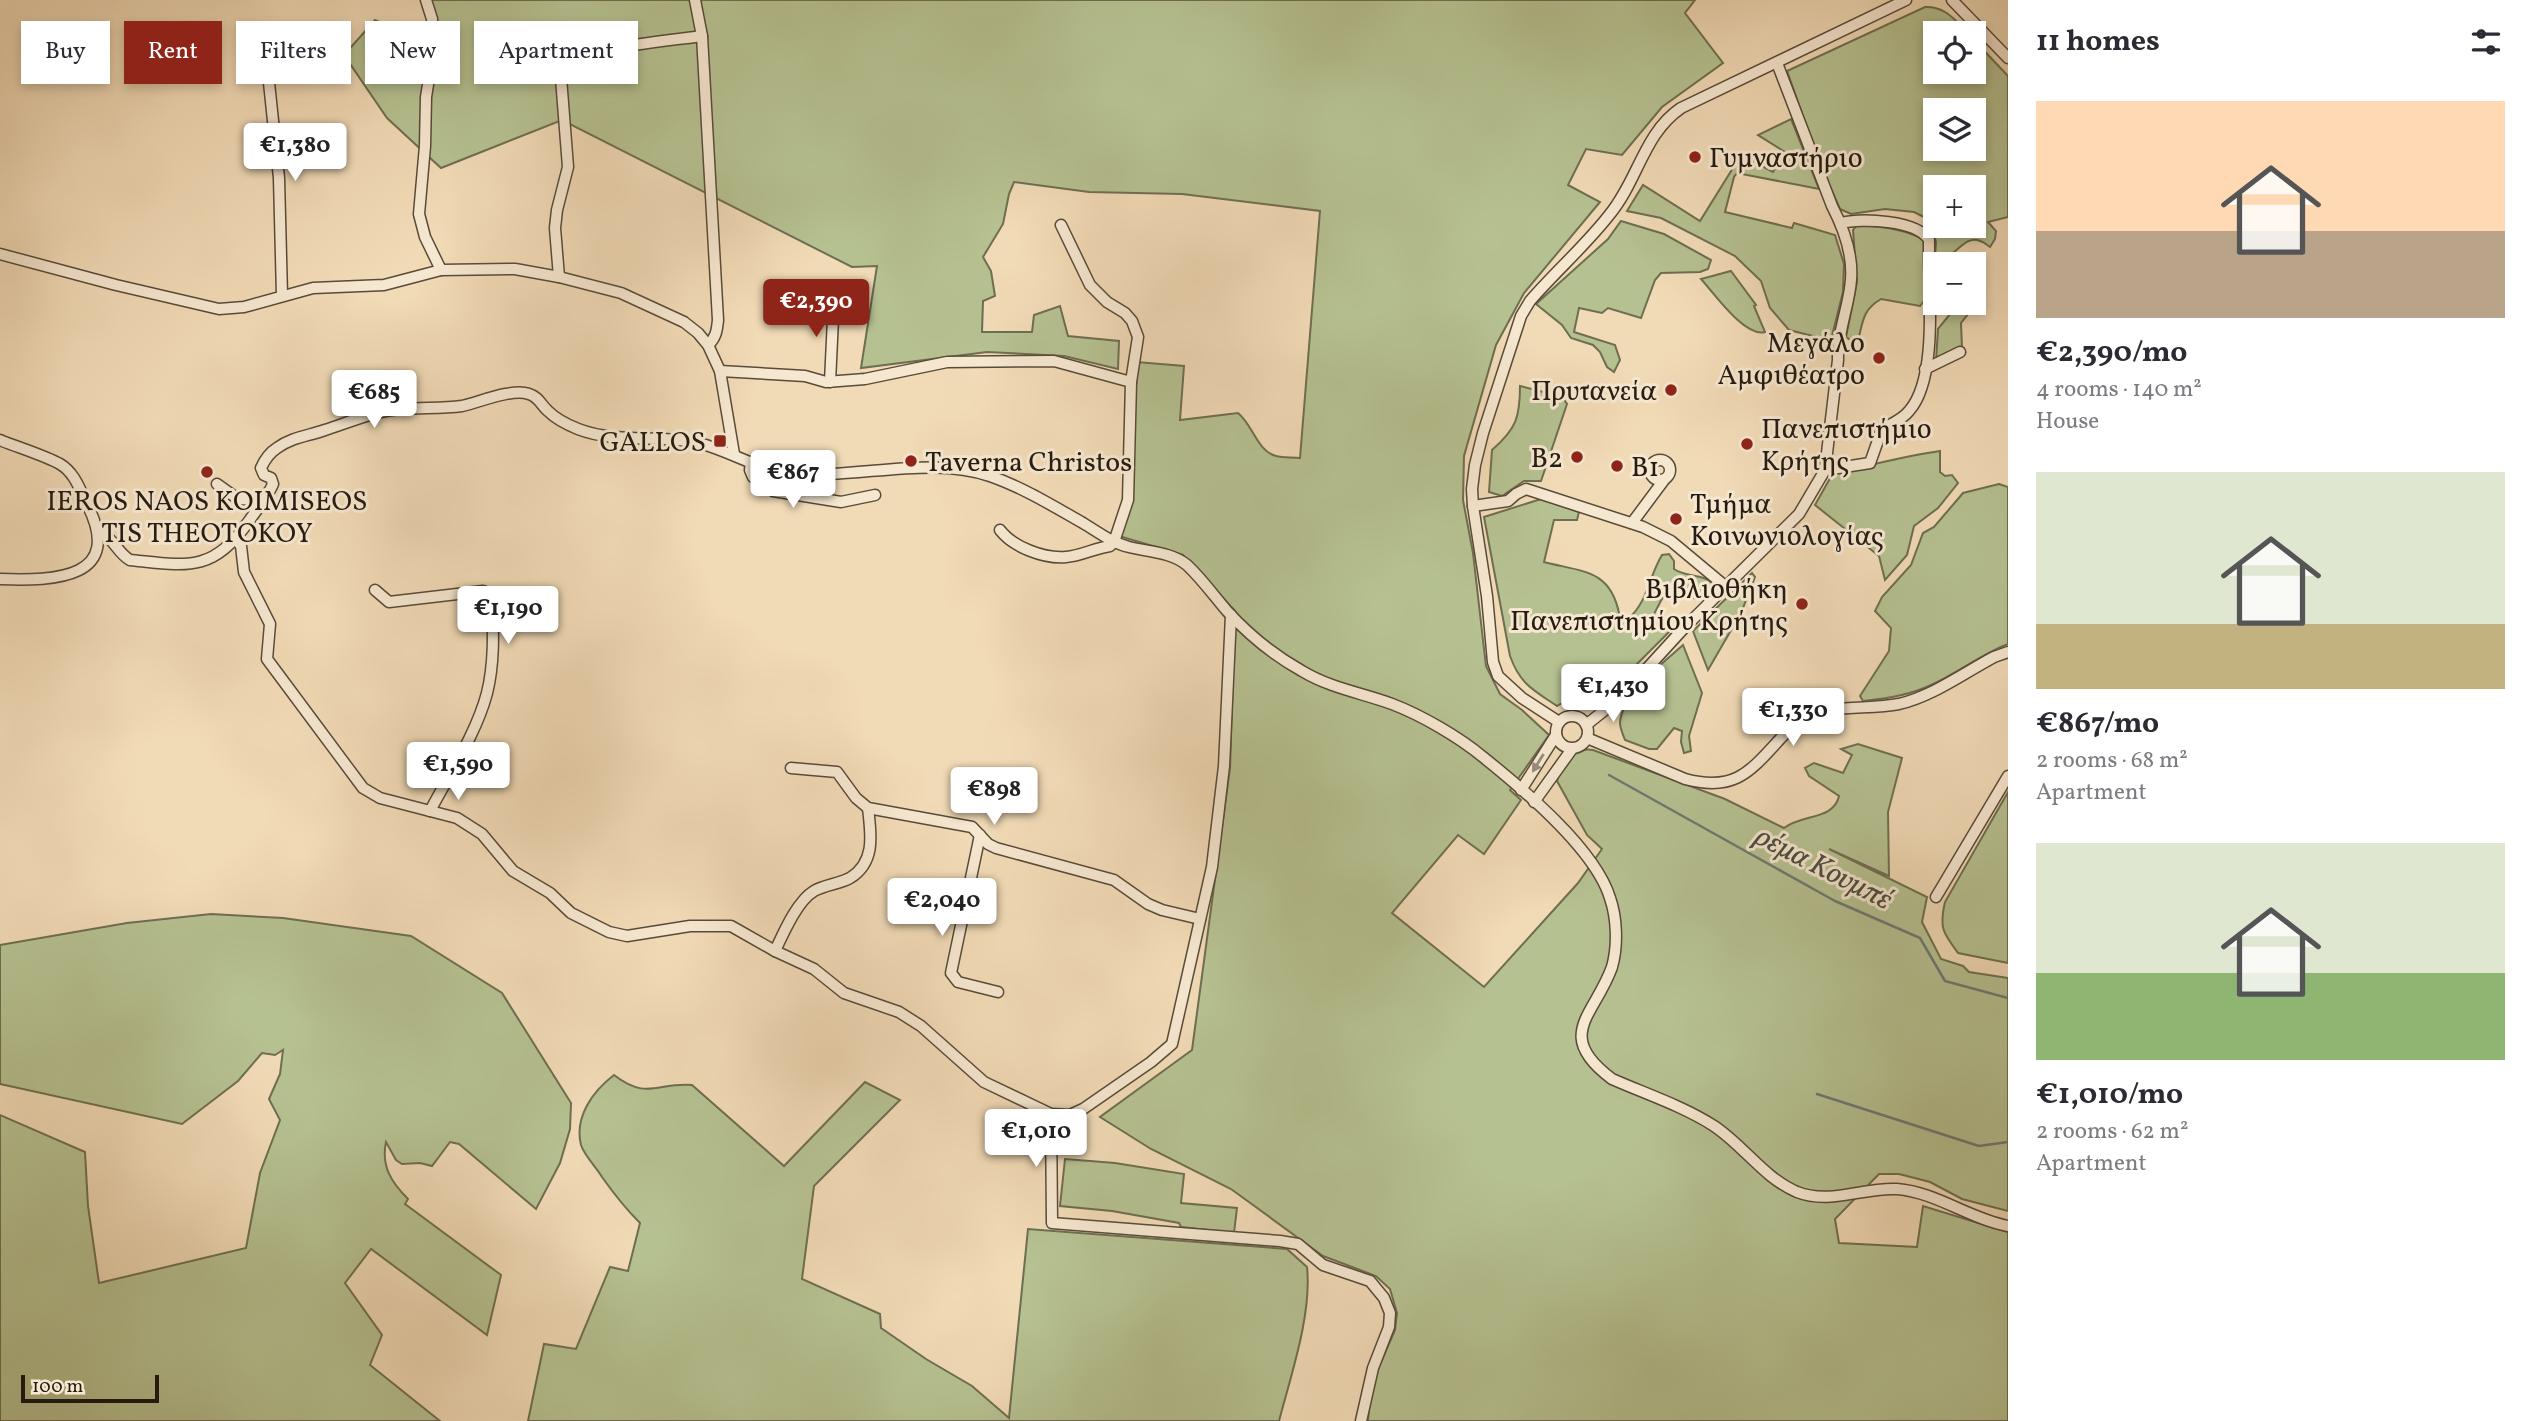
<!DOCTYPE html>
<meta charset="utf-8">
<style>
body{margin:0;font-family:Vollkorn,serif;background:#f2f2f3;color:#2b2b33;height:100vh;display:flex;flex-direction:column;font-size:26px;white-space:nowrap}
*{box-sizing:border-box;margin:0}
p{font-size:23px;color:#7c7c81}
.icon{flex:none;width:38px;height:38px;fill:none;stroke:currentColor;stroke-width:2;stroke-linecap:round;stroke-linejoin:round}
.map{position:relative;flex:1;overflow:hidden}
.panel{display:flex;flex-direction:column;background:#fff;width:525px}
.panel>*{flex:none}
.guide{position:absolute;left:21px;top:21px;width:665px;height:63px;display:flex;gap:14px}
.controls{position:absolute;left:1923px;top:21px;display:grid;gap:14px}
.controls a{display:grid;place-items:center;width:63px;height:63px;border-radius:0px;background:#fff;box-shadow:0 4px 10px #0003;font-size:35px}
.scale{position:absolute;left:21px;bottom:18px;width:138px;box-sizing:border-box;padding-left:7px;border:4px solid #251b11;border-top:0;font-size:19px;line-height:24px;white-space:nowrap;color:#251b11;-webkit-text-stroke:5px #f6e7d0;paint-order:stroke}
.price{position:absolute;translate:-50% -60px;padding:0 16px;border-radius:7px;background:#fff;color:#222;font-size:23px;line-height:46px;filter:drop-shadow(0 2px 4px #0008)}
.price::after{content:'';position:absolute;left:50%;top:42px;width:21px;height:16px;margin-left:-10px;background:inherit;clip-path:polygon(0 0,100% 0,50% 100%)}
.price.current{background:#8f2418;color:#fff}
ul{padding:0;list-style:none}
li{display:grid;align-content:center;gap:14px;height:371px;padding:0 28px}
li span{display:grid;place-items:center;height:217px;border-radius:0px;color:#555}
li>.icon{margin-inline-start:auto}
span .icon{width:126px;height:126px;fill:#fffc;stroke-width:1}
li b{font-size:30px}
h2{display:flex;justify-content:space-between;align-items:center;height:84px;padding:0 28px;font-size:30px}
.pill{padding:0 24px;border-radius:0px;background:#fff;box-shadow:0 4px 10px #0003;font-size:24px;line-height:63px}
.pill.current{background:#8f2418;color:#fff}
main{display:flex;flex:1;min-height:0}
.map>svg:first-child{display:block}
</style>
<main>
<div class="map">
<svg width="2008" height="1421" viewBox="0 0 2008 1421">
<rect width="100%" height="100%" fill="#f1dab6"/>
<filter id="stains"><feTurbulence type="fractalNoise" baseFrequency=".00286" numOctaves="4"/><feColorMatrix values="0 0 0 0 .2 0 0 0 0 .09 0 0 0 0 .02 0 0 0 .5 -.17"/></filter>
<radialGradient id="worn" r=".72"><stop offset=".6" stop-color="#630" stop-opacity="0"/><stop offset="1" stop-color="#630" stop-opacity=".3"/></radialGradient>
<g fill="#b6c191" stroke="#6e6e51" stroke-width="2" fill-rule="evenodd">
<path d="M426 0H1695L1685 13 1723 63 1662 107 1622 155 1586 149 1568 185 1600 202 1524 293 1496 345 1464 456 1463 500 1473 553 1486 666 1500 694 1522 710 1549 735 1510 790 1521 800 1484 854 1458 835 1392 913 1484 987 1578 883 1602 849 1587 835 1557 781C1561 763 1574 747 1593 750L1725 799 1784 828C1802 814 1834 820 1839 796L1809 776 1805 768 1814 763 1843 773 1852 755 1841 749 1858 744 1902 758 1888 812 1889 876 1829 849 1927 897 1922 922 1941 959 1963 966 1969 972 2008 978V1211L1962 1199 1930 1182 1899 1174H1879L1835 1219 1839 1243 1917 1247 1923 1206 2008 1232V1421H1368L1370 1398 1378 1369 1395 1330 1397 1313 1390 1289 1376 1276 1323 1256 1231 1189 1151 1149 1100 1117 1192 1050 1230 768 1235 611 1183 555 1119 536 1137 362 1184 366 1180 420 1238 413C1253 425 1257 451 1276 456 1283 458 1292 457 1300 458L1320 211 1182 194 1089 192 1014 182 1009 194 1003 224 983 257 991 271 995 296 983 301 982 332H1032L1034 315 1060 306 1068 336 1119 341 1118 369 1064 356 987 352 861 368 877 266 852 267 562 120 441 168 387 118 344 55 375 20 434 46Z"/>
<path d="M1925 7C1945 6 1955 20 1968 33H1936V72H1974V40L2008 76V217L1988 222 1996 231 1995 239 1990 247C1987 245 1984 242 1980 241 1964 234 1954 260 1938 259L1935 256 1936 243 1932 221 1914 212 1885 209 1851 214 1840 209 1821 167 1787 71ZM1936 110H1974V149H1936ZM1936 187H1974V226H1936Z"/>
<polygon points="1791,119 1819,189 1737,173 1734,177 1725,212 1792,228 1794,223 1835,235 1844,264 1843,292 1832,336 1825,339 1789,330 1770,308 1761,281 1735,256 1661,218 1627,211 1643,185 1700,221 1741,155 1773,172 1785,152 1758,135"/>
<polygon points="1621,221 1664,234 1711,260 1708,269 1700,272 1661,273 1655,280 1641,318 1608,308 1602,313 1579,308 1574,332 1615,345 1620,360 1614,372 1607,367 1600,352 1593,345 1571,338 1562,325 1536,304 1608,239"/>
<path d="M1857 225C1878 226 1906 229 1924 240V301L1920 306 1881 299C1864 309 1863 319 1859 337L1852 341 1846 337 1857 282 1853 230Z"/>
<path d="M1731 271 1756 305 1754 306 1765 332C1745 338 1714 293 1701 279Z"/>
<polygon points="1974,302 1976,304 1961,323 1962,348 1936,361 1938,329 1950,314 1947,303"/>
<path d="M1520 386 1562 397 1567 404 1541 481H1524L1502 496 1489 492 1492 450C1516 429 1520 418 1520 386Z"/>
<path d="M1940 451V472L1945 476 1952 475 1958 483 1938 508 1914 526 1907 555 1885 580 1879 556 1815 505 1833 473C1869 466 1904 456 1940 451Z"/>
<path d="M1999 484 2008 487V644C1980 655 1958 673 1931 685 1910 695 1886 699 1863 701L1860 696 1889 651 1891 628 1875 611 1882 597 1911 565 1923 533 1934 527 1963 493Z"/>
<path d="M1541 499 1579 512 1577 520H1554L1544 562C1582 572 1610 569 1619 613L1629 618C1648 601 1649 576 1662 555L1669 554 1674 561V569C1687 578 1702 573 1714 584L1696 599 1674 588 1664 595 1654 614 1671 630 1610 691C1589 691 1575 695 1557 706 1533 690 1520 684 1510 656L1484 517Z"/>
<polygon points="1752,573 1755,577 1741,613 1708,670 1693,631"/>
<path d="M1683 645 1702 693 1689 736 1691 751 1684 753 1681 742 1682 731 1674 728 1657 749H1649L1625 740C1623 735 1620 728 1620 723 1621 695 1663 663 1683 645Z"/>
<path d="M2008 792V963L1958 953C1943 933 1939 928 1945 902Z"/>
<path d="M211 914 283 918 411 936 502 993 571 1103 570 1129 560 1163 536 1209 459 1144 450 1142 432 1166 420 1163 402 1164 396 1160 386 1142C381 1166 391 1182 408 1199L405 1204 501 1275 487 1335 371 1249 345 1283 382 1335 370 1365 440 1421H0V1115L85 1152 88 1206 99 1283 246 1248 260 1173 280 1120 269 1099 280 1074 283 1050 275 1055 262 1053 238 1081 182 1124 0 1084V945L127 923Z"/>
<path d="M614 1075C648 1101 657 1082 692 1085L784 1166 865 1082 900 1100 814 1186 802 1279 880 1314 881 1328 926 1359 972 1386 1009 1418 1028 1229 1287 1249 1307 1267C1312 1314 1291 1375 1279 1421H528L544 1344 576 1349 610 1267 628 1271 640 1223C625 1208 614 1194 602 1177 596 1167 584 1155 581 1145 574 1117 593 1091 614 1075Z"/>
<polygon points="1065,1159 1115,1163 1184,1174 1181,1203 1237,1208 1234,1233 1181,1227 1179,1223 1112,1211 1060,1206"/>
</g>
<g fill="none" stroke-linecap="round" stroke-linejoin="round">
<g stroke="#6c7a72" stroke-width="2.5">
<polyline points="1609,775 1835,901 1920,938 1945,981 2008,998"/>
<polyline points="1817,1094 1979,1146 2008,1142"/>
</g>
<g stroke="#584b3a" stroke-width="13">
<g id="minor">
<polyline points="426,0 432,19 434,47 426,97 425,146 419,214 425,237 441,270"/>
<polyline points="1952,0 2008,58"/>
<path d="M702 36 718 320C717 330 716 338 708 345"/>
<polyline points="268,73 279,178 282,296"/>
<polyline points="0,254 116,285 219,309 244,307 313,288 384,285 441,270 515,269 559,277 621,293 684,322 698,333 708,345 720,371 734,454"/>
<path d="M559 277 555 228 557 210 568 167 561 78 564 65C591 47 667 41 702 36L695 0"/>
<polyline points="1925,369 1960,352"/>
<polyline points="720,371 805,376 826,382 865,379 947,362 1054,361 1131,382"/>
<polyline points="830,382 834,297"/>
<path d="M0 440C17 447 46 456 60 464 75 473 80 490 87 504 125 579 55 581 0 579"/>
<circle cx="1660" cy="470" r="10"/>
<polyline points="751,462 750,470 753,477 773,491 841,502 875,495"/>
<path d="M1825 470 1870 463 1882 429C1891 424 1902 420 1909 411 1939 378 1928 284 1929 240 1917 220 1862 218 1841 223"/>
<polyline points="217,484 238,499 259,500 265,494"/>
<polyline points="1473,506 1508,501 1516,494 1526,489 1643,527 1671,541 1725,586"/>
<polyline points="1632,523 1664,480"/>
<path d="M1000 530C1013 547 1044 559 1066 557 1081 556 1095 548 1110 546L1114 542 1128 500 1131 382 1138 337 1132 321 1125 313 1107 302 1090 285 1061 225"/>
<path d="M99 533C113 536 117 553 130 560 188 566 212 573 249 521 257 509 267 498 273 484L271 478 264 475 261 468C265 459 269 453 277 448 292 437 308 436 325 430 350 422 374 411 401 409 421 407 441 409 462 406 480 402 512 388 529 394 539 397 541 405 548 411 556 419 568 425 578 429 617 444 659 434 699 443 730 451 758 470 790 473 852 480 930 455 990 476 1022 487 1053 506 1083 523 1098 532 1112 543 1129 547 1149 552 1171 552 1187 565 1202 579 1214 596 1227 611 1248 634 1275 656 1302 671 1330 688 1362 693 1392 704 1421 715 1459 737 1483 757 1523 789 1595 849 1610 898 1617 918 1618 946 1612 967 1595 1015 1553 1035 1612 1079 1646 1094 1683 1106 1714 1126 1744 1146 1764 1178 1797 1192 1831 1205 1863 1187 1897 1189 1936 1192 1970 1219 2008 1226"/>
<polyline points="236,539 241,546 244,572 270,624 267,659 363,788 380,798 457,818 482,834 513,871 550,893 571,913 609,932 627,936 690,926 731,926 775,951"/>
<path d="M375 590 389 602 483 591 492 595C493 627 495 661 487 693 477 732 449 775 430 811"/>
<circle cx="1572" cy="732" r="16"/>
<path d="M1559 722 1522 698 1498 676 1493 662 1487 596 1473 506 1472 489 1475 465 1483 433 1521 316 1530 301C1556 271 1586 245 1610 214 1638 180 1644 133 1681 108L1906 0"/>
<path d="M1586 725 1620 698 1684 628 1799 514 1825 470 1838 360C1837 332 1849 307 1851 280 1853 255 1843 227 1832 206L1777 63"/>
<path d="M1587 738 1685 779C1734 792 1749 773 1780 739 1787 732 1795 722 1804 718 1832 704 1868 710 1899 704 1933 696 1964 673 1994 657L2008 652"/>
<polyline points="791,768 837,772 856,798 868,808 972,827 988,844 996,848 1114,880 1148,904 1162,910 1200,919"/>
<polyline points="1521,790 1556,735"/>
<polyline points="1534,802 1572,749"/>
<path d="M868 808C871 834 876 862 850 878 839 884 824 885 814 891 797 901 783 934 775 951L814 969 844 993 899 1012 921 1026 984 1082 1051 1114 1070 1115 1083 1109 1151 1062 1172 1044 1212 867 1224 766 1231 615"/>
<polyline points="980,835 951,973 958,982 998,992"/>
<polyline points="1936,897 2008,776"/>
<polyline points="1051,1114 1052,1223 1280,1241 1298,1244 1323,1265 1370,1281 1384,1298 1390,1313 1389,1327 1373,1368 1361,1421"/>
</g>
</g>
<use href="#minor" stroke="#f6e7d0" stroke-width="10"/>
</g>
<defs><path id="oneway-solid" d="M-6-.8H1V-3.2L6.5 0L1 3.2V.8H-6Z" transform="scale(1.75)"/></defs>
<use fill="#988b7a" href="#oneway-solid" transform="translate(1538 763) rotate(122)"/>
<g fill="#8f2418" stroke="#f6e7d0" stroke-width="2.5">
<circle cx="1695" cy="157" r="7"/>
<circle cx="1879" cy="358" r="7"/>
<circle cx="1671" cy="390" r="7"/>
<rect x="713" y="434" width="14" height="14" rx="3.5"/>
<circle cx="1747" cy="444" r="7"/>
<circle cx="1577" cy="457" r="7"/>
<circle cx="911" cy="461" r="7"/>
<circle cx="1617" cy="466" r="7"/>
<circle cx="207" cy="472" r="7"/>
<circle cx="1676" cy="519" r="7"/>
<circle cx="1802" cy="604" r="7"/>
</g>
<g text-anchor="middle" stroke-width="6" stroke-linejoin="round" paint-order="stroke">
<g font-size="28" fill="#251b11" stroke="#f6e7d0" text-anchor="start">
<text x="1709" y="167">Γυμναστήριο</text>
<text x="1865" y="352" text-anchor="end">Μεγάλο<tspan x="1865" dy="32">Αμφιθέατρο</tspan></text>
<text x="1657" y="400" text-anchor="end">Πρυτανεία</text>
<text x="1761" y="438">Πανεπιστήμιο<tspan x="1761" dy="32">Κρήτης</tspan></text>
<text x="706" y="451" text-anchor="end">GALLOS</text>
<text x="1563" y="467" text-anchor="end">Β2</text>
<text x="925" y="471">Taverna Christos</text>
<text x="1631" y="476">Β1</text>
<text x="207" y="510" text-anchor="middle">IEROS NAOS KOIMISEOS<tspan x="207" dy="32">TIS THEOTOKOY</tspan></text>
<text x="1690" y="513">Τμήμα<tspan x="1690" dy="32">Κοινωνιολογίας</tspan></text>
<text x="1788" y="598" text-anchor="end">Βιβλιοθήκη<tspan x="1788" dy="32">Πανεπιστημίου Κρήτης</tspan></text>
</g>
<g font-size="30" font-style="italic" fill="#484b41" stroke="#f6e7d0">
<text transform="translate(1824 867) rotate(27)" y="10">ρέμα Κουμπέ</text>
</g>
</g>
<rect width="100%" height="100%" filter="url(#stains)"/>
<rect width="100%" height="100%" fill="url(#worn)"/>
</svg>
<div class="controls">
<a><svg class="icon" aria-label="locate" viewBox="0 0 24 24"><circle cx="12" cy="12" r="6"/><path d="M12 2v4M12 18v4M2 12h4M18 12h4"/></svg></a>
<a><svg class="icon" aria-label="layers" viewBox="0 0 24 24"><path d="M12 4l9 5-9 5-9-5zM3 14l9 5 9-5"/></svg></a>
<a>+</a>
<a>−</a>
</div>
<div class="scale">100 m</div>
<b class="price" style="left:295px;top:183px">€1,380</b>
<b class="price current" style="left:816px;top:339px">€2,390</b>
<b class="price" style="left:374px;top:430px">€685</b>
<b class="price" style="left:793px;top:510px">€867</b>
<b class="price" style="left:508px;top:646px">€1,190</b>
<b class="price" style="left:1613px;top:724px">€1,430</b>
<b class="price" style="left:1793px;top:748px">€1,330</b>
<b class="price" style="left:458px;top:802px">€1,590</b>
<b class="price" style="left:994px;top:827px">€898</b>
<b class="price" style="left:942px;top:938px">€2,040</b>
<b class="price" style="left:1036px;top:1169px">€1,010</b>
<div class="guide">
<a class="pill">Buy</a>
<a class="pill current">Rent</a>
<a class="pill">Filters</a>
<a class="pill">New</a>
<a class="pill">Apartment</a>
</div>
</div>
<section class="panel">
<h2>11 homes<svg class="icon" aria-label="filters" viewBox="0 0 24 24"><path d="M4 7h16M4 17h16"/><circle cx="9" cy="7" r="2"/><circle cx="15" cy="17" r="2"/></svg></h2>
<ul>
<li><span style="background:linear-gradient(#ffd9b3 60%,#b9a48a 0)"><svg class="icon" aria-label="home" viewBox="0 0 24 24"><path d="M3 11l9-7 9 7M6 9v11h12V9"/></svg></span><div><b>€2,390/mo</b><p>4 rooms · 140 m²</p><p>House</p></div></li>
<li><span style="background:linear-gradient(#dfe7d0 70%,#c2b280 0)"><svg class="icon" aria-label="home" viewBox="0 0 24 24"><path d="M3 11l9-7 9 7M6 9v11h12V9"/></svg></span><div><b>€867/mo</b><p>2 rooms · 68 m²</p><p>Apartment</p></div></li>
<li><span style="background:linear-gradient(#dfe7d0 60%,#8fb573 0)"><svg class="icon" aria-label="home" viewBox="0 0 24 24"><path d="M3 11l9-7 9 7M6 9v11h12V9"/></svg></span><div><b>€1,010/mo</b><p>2 rooms · 62 m²</p><p>Apartment</p></div></li>
</ul>
</section>
</main>
